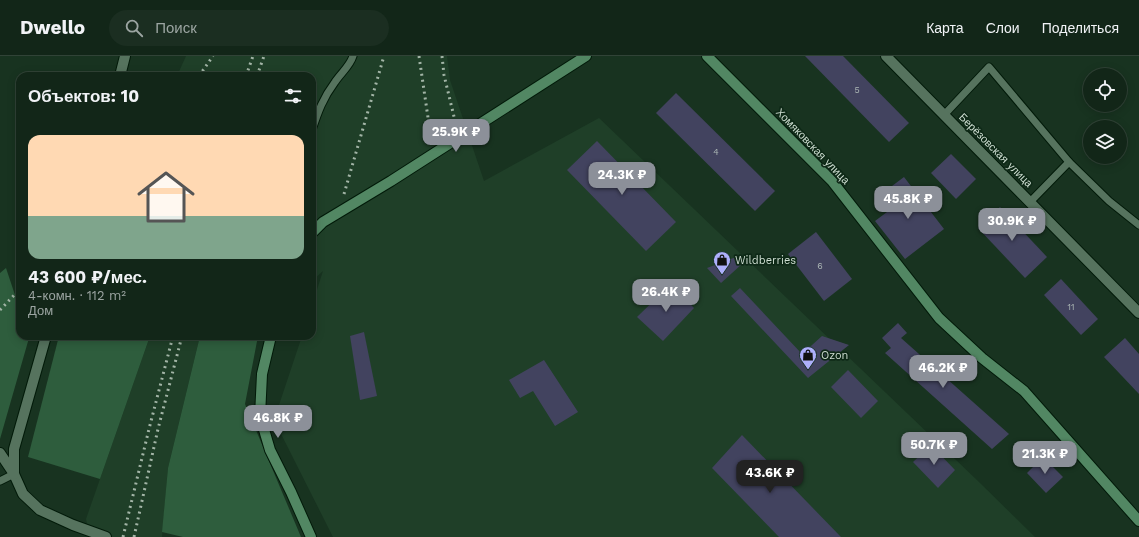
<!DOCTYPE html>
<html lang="ru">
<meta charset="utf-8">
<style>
body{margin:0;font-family:"Work Sans",sans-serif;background:#1b2e21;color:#f1f3f6;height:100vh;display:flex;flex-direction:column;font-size:15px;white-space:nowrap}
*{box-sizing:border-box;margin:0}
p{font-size:13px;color:#9ca5a2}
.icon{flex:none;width:22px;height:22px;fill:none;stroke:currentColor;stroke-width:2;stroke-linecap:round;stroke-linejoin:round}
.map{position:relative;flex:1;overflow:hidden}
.sheet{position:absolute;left:16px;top:16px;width:300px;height:268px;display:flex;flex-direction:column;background:#122618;border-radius:12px;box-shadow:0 2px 10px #0003,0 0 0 1px #314337}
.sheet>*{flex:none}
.controls{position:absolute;left:1083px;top:12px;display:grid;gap:8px}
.controls a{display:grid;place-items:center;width:44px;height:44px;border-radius:50%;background:#122618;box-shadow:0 2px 10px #0003,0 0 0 1px #314337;font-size:20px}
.price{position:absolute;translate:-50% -34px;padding:0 9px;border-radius:8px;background:#8c9099;color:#fff;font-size:13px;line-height:26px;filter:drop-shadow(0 1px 2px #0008)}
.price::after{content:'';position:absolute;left:50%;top:24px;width:12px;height:9px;margin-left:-6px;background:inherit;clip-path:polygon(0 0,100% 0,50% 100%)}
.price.current{background:#222;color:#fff}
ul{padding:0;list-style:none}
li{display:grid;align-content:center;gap:8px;height:212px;padding:0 12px}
li span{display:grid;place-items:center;height:124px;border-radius:12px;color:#555}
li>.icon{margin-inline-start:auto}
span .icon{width:72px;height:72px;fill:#fffc;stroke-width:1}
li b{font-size:17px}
h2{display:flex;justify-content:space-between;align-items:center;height:48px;padding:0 12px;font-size:17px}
header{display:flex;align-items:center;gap:24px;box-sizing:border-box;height:56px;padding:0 20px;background:#122618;border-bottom:1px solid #314337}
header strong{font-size:19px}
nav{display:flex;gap:22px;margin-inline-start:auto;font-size:14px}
.search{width:280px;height:36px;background:#1b2e21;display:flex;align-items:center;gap:10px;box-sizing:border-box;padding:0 14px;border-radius:22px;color:#9ca5a2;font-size:15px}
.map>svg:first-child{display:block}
</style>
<header>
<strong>Dwello</strong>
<div class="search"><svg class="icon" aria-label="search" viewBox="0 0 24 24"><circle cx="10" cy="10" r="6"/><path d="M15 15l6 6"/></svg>Поиск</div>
<nav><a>Карта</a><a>Слои</a><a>Поделиться</a></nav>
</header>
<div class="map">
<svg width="1139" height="481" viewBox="0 0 1139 481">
<rect width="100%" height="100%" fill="#183320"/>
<g fill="#1f3f28">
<polygon points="186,0 447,0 450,24 484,125 599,62 979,426 1035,481 333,481 274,364 302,280 312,280 312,249 323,215 312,225 312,20 177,20"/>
<polygon points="150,280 200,280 168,412 162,481 90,481 86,463"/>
</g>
<g fill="#2e5d3d">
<polygon points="6,212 20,254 20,280 29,280 29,282 0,383 0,217"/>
<polygon points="59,280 150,280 100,423 28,401"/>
<polygon points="200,280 258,280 245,348 301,481 183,481 162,476 168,412"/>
</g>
<g fill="#42435f">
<polygon points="805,0 843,0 909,67 889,86"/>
<polygon points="676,37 775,135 755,155 656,57"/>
<polygon points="597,85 676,166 646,195 567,114"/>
<polygon points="951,98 976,123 956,143 931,117"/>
<polygon points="904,121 944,173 905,203 875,165 895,150 884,136"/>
<polygon points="1000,151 1047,201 1025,222 978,172"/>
<polygon points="816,176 852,223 824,245 788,198"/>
<polygon points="736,201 742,208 721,227 707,212"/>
<polygon points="1061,223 1098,263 1081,279 1044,239"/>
<polygon points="671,228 694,252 663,285 637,261"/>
<polygon points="740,232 802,298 822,280 849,289 808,322 731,240"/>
<polygon points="898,267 907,277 901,282 1009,378 992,393 885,297 891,292 882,282"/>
<polygon points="364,276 377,340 360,344 350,280"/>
<polygon points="1125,282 1139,298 1139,338 1104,301"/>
<polygon points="544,304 578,356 555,370 533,335 520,342 509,324"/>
<polygon points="848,314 878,345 861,362 831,331"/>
<polygon points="742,379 841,481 779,481 712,412"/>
<polygon points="931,389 955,414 938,432 913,406"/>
<polygon points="1043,401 1063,421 1046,437 1027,417"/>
</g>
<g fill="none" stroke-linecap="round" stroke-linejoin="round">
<g stroke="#021a09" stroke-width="9">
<g id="lane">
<polyline points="944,59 989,11 1069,106 1109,145 1139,169"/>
<path d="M312 74C318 56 323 42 335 26 341 17 350 10 353 0"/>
<polyline points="1030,146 1069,106"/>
<polyline points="0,425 14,418"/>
</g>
</g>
<g stroke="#021a09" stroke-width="12">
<g id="street">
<polyline points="886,0 1139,257"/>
<polyline points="120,20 125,0"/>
<polyline points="0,397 14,418 23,438 40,454 73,469 106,481"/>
<polyline points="14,418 14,393 46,280"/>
</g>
</g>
<g stroke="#021a09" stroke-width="12">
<g id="secondary">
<polyline points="707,0 832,125 939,262 982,302 1024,335 1139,465"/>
<polyline points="312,177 323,166 391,125 586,0"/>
<polyline points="271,280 262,318 260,360 270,394 291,436 311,481"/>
</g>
</g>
<use href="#lane" stroke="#56735e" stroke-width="7"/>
<use href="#street" stroke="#56735e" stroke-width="10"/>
<use href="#secondary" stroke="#528763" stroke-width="10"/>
<g stroke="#a3b5a7" stroke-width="3" stroke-dasharray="2 4" stroke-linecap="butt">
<polyline points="419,0 431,82"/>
<polyline points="442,0 444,19 456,69"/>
<polyline points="199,20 213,0"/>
<polyline points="246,20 253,0"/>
<polyline points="257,20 264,0"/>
<polyline points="344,138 384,0"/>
<polyline points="0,254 20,233"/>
<polyline points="123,481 149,373 173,280"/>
<polyline points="134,481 158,373 182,280"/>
</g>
</g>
<defs>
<g id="shop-pin" transform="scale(0.9)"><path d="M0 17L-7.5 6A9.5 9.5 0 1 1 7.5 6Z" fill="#adaffb" stroke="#0e2917"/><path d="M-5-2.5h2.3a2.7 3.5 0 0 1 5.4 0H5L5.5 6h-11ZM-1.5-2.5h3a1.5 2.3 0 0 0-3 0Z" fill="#111"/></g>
</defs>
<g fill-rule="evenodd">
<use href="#shop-pin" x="722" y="204"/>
<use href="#shop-pin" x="808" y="299"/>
</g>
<g text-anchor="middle" stroke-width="3.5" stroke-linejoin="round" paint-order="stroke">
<g font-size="9" fill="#acb7b5">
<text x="857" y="37">5</text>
<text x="716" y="99">4</text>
<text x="820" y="213">6</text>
<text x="1071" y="254">11</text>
</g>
<g font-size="11" fill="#cfded2" stroke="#0e2917">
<text transform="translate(813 90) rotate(46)" y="4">Хомяковская улица</text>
<text transform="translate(996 94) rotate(45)" y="4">Берёзовская улица</text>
</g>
<g font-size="11" fill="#cfded2" stroke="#0e2917" text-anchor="start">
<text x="735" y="208">Wildberries</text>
<text x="821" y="303">Ozon</text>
</g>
</g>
</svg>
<div class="controls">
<a><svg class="icon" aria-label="locate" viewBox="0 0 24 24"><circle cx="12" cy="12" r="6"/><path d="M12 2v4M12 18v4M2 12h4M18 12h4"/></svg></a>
<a><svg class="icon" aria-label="layers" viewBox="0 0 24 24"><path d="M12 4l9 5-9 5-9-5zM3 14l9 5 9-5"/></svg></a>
</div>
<b class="price" style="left:456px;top:97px">25.9K ₽</b>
<b class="price" style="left:622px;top:140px">24.3K ₽</b>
<b class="price" style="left:908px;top:164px">45.8K ₽</b>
<b class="price" style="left:1012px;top:186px">30.9K ₽</b>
<b class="price" style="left:666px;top:257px">26.4K ₽</b>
<b class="price" style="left:943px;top:333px">46.2K ₽</b>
<b class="price" style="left:278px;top:383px">46.8K ₽</b>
<b class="price" style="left:934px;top:410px">50.7K ₽</b>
<b class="price" style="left:1045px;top:419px">21.3K ₽</b>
<b class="price current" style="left:770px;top:438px">43.6K ₽</b>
<section class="sheet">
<h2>Объектов: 10<svg class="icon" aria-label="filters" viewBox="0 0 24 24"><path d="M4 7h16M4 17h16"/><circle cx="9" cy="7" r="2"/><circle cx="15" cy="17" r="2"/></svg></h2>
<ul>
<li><span style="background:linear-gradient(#ffd9b3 65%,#7fa58c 0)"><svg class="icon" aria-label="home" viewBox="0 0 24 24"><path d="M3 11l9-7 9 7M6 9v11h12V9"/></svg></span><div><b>43 600 ₽/мес.</b><p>4-комн. · 112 m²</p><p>Дом</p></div></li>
</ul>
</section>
</div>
